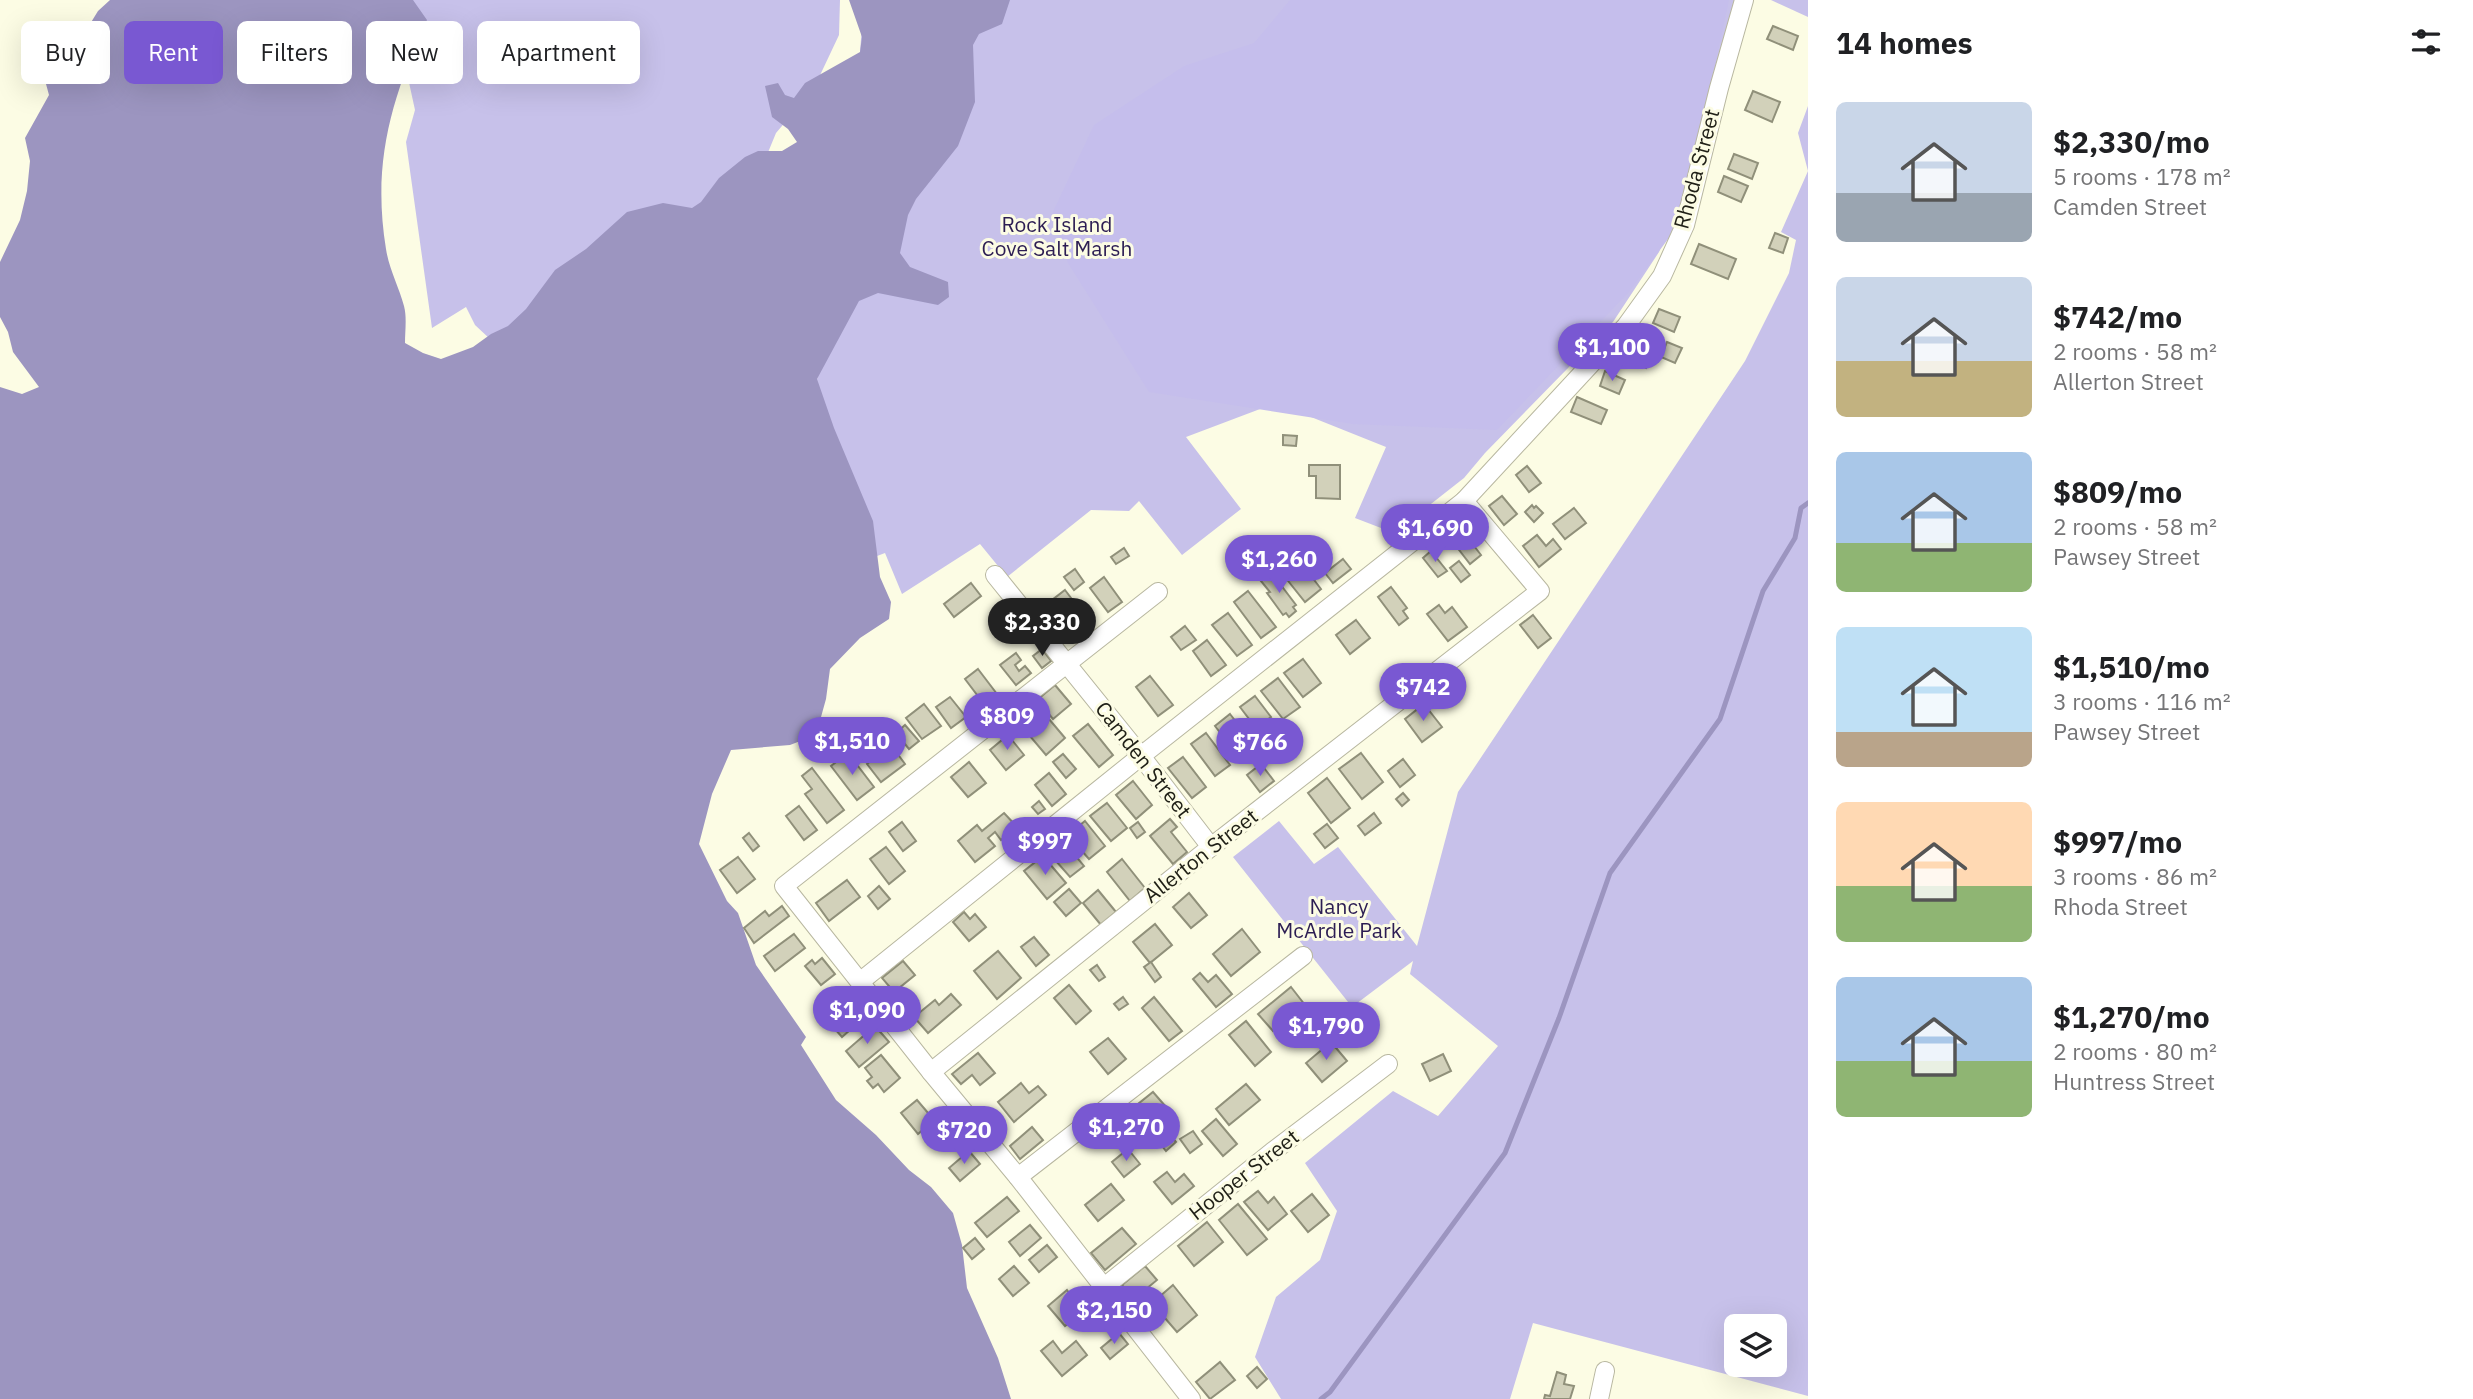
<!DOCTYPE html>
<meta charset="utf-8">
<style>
body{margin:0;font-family:"IBM Plex Sans",sans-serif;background:#f6f6f6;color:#202124;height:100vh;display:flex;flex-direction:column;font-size:26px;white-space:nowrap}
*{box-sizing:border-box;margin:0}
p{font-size:23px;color:#757577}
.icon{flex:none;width:38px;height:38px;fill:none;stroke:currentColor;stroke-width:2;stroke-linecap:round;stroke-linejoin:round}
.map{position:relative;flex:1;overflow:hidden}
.side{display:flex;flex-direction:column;background:#fff;width:665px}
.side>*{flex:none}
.banner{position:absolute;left:21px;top:21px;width:665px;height:63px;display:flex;gap:14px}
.buttons{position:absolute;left:1724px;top:1314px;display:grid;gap:14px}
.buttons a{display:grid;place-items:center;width:63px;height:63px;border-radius:10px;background:#fff;box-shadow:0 7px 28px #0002;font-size:35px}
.price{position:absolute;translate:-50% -60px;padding:0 16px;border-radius:24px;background:#7958d2;color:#fff;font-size:23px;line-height:46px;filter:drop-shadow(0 2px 4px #0008)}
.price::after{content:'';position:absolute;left:50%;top:42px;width:21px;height:16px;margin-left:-10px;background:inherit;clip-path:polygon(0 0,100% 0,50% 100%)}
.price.selected{background:#222;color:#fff}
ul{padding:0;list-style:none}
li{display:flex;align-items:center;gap:21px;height:175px;padding:0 28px}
li span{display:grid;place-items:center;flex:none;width:196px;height:140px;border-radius:10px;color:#555}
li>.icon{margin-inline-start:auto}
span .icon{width:84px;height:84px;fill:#fffc;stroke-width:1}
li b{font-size:30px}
h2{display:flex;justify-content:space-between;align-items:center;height:84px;padding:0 28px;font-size:30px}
.tag{padding:0 24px;border-radius:10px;background:#fff;box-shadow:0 7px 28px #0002;font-size:24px;line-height:63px}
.tag.selected{background:#7958d2;color:#fff}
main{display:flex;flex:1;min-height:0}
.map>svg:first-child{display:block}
</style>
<main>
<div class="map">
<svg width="1808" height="1399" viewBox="0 0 1808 1399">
<rect width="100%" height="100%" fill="#fcfce4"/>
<g fill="#c7c1ea" fill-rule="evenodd">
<polygon points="391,0 840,0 839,35 814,88 776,133 753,189 525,323 490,339 475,325 466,307 432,328 406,142 415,110"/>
<polygon points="864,0 1737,0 1682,193 1659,252 1613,322 1485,453 1464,478 1394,533 1355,518 1386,447 1276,403 1186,437 1241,509 1182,555 1139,501 1129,511 1091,510 1007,577 980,544 902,594 885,553 840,570 817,380 858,78"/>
<polygon points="1771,0 1808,0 1808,17"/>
<path d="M1808 106V1396L1533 1323 1510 1399H1281L1255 1357 1276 1297 1320 1260 1337 1211 1305 1163 1393 1091 1438 1116 1498 1046 1410 974 1413 961 1352 1007 1233 857 1279 821 1314 864 1338 847 1417 946 1458 792 1745 361 1789 273 1796 240 1781 232 1808 171 1798 133ZM1736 1326H1774V1365H1736Z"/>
</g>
<polygon fill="#c5beec" points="1290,0 1729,0 1682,220 1629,292 1497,430 1353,424 1149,392 1068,263 1051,216 1094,125 1184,66 1254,43"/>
<path fill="#9c95c0" d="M110 0H413L427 20C391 99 372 163 386 249 389 269 399 287 404 306 407 317 405 331 405 343L423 353 441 359 473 347 491 334 508 326 526 309 555 270 586 249 627 212 663 203 692 208 701 202 719 178 745 157 758 151H782L797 142 788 129 772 117 765 86 778 83 785 95 794 98 805 83 860 52 862 37 849 0H1010L1002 24 979 34 973 45 975 102 958 146 916 199 908 215 900 253 910 267 948 282 949 297 938 305 878 293 859 301 817 379 834 428 873 521 880 577 891 602 889 619 860 638 830 669 826 699 816 735 790 745 731 750 712 794 699 844 727 901 738 913 756 965 806 1037 801 1045 836 1100 876 1135 909 1170 931 1187 953 1213 962 1245 967 1288 998 1358 1011 1399H0V387L22 394 39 387 13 352 8 332 0 317V262L20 220 27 191 30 161 25 138 49 95 43 73 52 64 71 55 98 11Z"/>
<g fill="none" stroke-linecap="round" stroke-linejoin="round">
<polyline stroke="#9c95c0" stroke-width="5" points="1321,1399 1330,1392 1505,1153 1559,1018 1610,873 1720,719 1763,591 1795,538 1801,508 1808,503"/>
</g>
<g fill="#d2d1ba" stroke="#90907a" stroke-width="2">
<polygon points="1773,26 1798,36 1793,50 1767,39"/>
<polygon points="1753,91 1780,102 1772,122 1745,110"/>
<polygon points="1734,154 1758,163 1752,179 1728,169"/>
<polygon points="1724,176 1748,186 1741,202 1718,192"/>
<polygon points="1775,233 1788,238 1783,253 1769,248"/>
<polygon points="1699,244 1736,259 1728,279 1691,264"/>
<polygon points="1659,309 1680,317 1674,332 1653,323"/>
<polygon points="1667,342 1682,348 1675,363 1661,357"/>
<polygon points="1633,343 1653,351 1646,368 1626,360"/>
<polygon points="1605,371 1625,380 1619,394 1600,386"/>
<polygon points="1577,397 1607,410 1601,424 1571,412"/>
<polygon points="1283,435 1297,436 1296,446 1283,445"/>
<polygon points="1309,465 1340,465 1340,499 1316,498 1316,476 1309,476"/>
<polygon points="1527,466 1541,483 1529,492 1516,475"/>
<polygon points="1502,496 1517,514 1504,525 1489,506"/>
<polygon points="1532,505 1534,508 1536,506 1543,513 1534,522 1525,512"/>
<polygon points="1574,508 1586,523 1565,539 1553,524"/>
<polygon points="1457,524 1481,555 1470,564 1446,533"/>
<polygon points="1537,535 1546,546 1553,539 1561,549 1539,567 1523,546"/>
<polygon points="1124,548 1129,556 1116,564 1111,557"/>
<polygon points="1431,551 1447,571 1438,577 1423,558"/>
<polygon points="1343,559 1351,569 1333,583 1325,573"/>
<polygon points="1459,561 1470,575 1461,582 1450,568"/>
<polygon points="1302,564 1321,589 1305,602 1285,577"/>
<polygon points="1075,569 1084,582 1074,590 1064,577"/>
<polygon points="1271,572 1296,605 1293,607 1296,611 1289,617 1286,613 1283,615 1267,593 1270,592 1261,581"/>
<polygon points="1104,577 1122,602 1108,612 1090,588"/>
<polygon points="971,583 981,596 954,617 944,604"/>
<polygon points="1391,587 1407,608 1403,611 1408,618 1399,625 1378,597"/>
<polygon points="1065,590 1090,623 1077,633 1052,600"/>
<polygon points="1248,591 1276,627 1261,638 1234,602"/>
<polygon points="1439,605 1445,613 1452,607 1467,627 1448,641 1427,614"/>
<polygon points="1228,613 1252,645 1237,656 1212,625"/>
<polygon points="1533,615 1551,638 1538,648 1520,625"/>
<polygon points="1356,620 1370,638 1350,654 1336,635"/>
<polygon points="1185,626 1196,640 1181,650 1171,637"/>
<polygon points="1207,640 1226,665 1211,676 1193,651"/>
<polygon points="1042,649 1051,661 1042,668 1033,656"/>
<polygon points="1016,653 1021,660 1015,665 1019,671 1025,666 1031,673 1016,685 1000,665"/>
<polygon points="1303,659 1321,683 1303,697 1284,673"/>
<polygon points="978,669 997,694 984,704 965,679"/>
<polygon points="1150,676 1173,705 1158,716 1136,687"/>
<polygon points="1278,678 1300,707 1283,719 1261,691"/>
<polygon points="1055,685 1071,704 1053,719 1037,700"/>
<polygon points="1255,696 1271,717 1256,728 1240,707"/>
<polygon points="950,697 966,717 951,728 936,707"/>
<polygon points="924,704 941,726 922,739 906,718"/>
<polygon points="1424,704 1442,727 1422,742 1405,719"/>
<polygon points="1038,706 1065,738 1046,755 1018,722"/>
<polygon points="1230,714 1250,740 1235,752 1215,726"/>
<polygon points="1088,724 1113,755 1099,767 1073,736"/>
<polygon points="905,725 919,741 909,749 896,733"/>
<polygon points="1206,733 1230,765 1215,776 1191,744"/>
<polygon points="1008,735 1024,755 1006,770 990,750"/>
<polygon points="891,745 905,764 881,782 867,764"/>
<polygon points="848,753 874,787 857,800 831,766"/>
<polygon points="1361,753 1383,782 1362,799 1339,769"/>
<polygon points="1063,754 1076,769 1066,778 1053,762"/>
<polygon points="1183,757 1206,787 1192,798 1168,768"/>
<polygon points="1403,759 1415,775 1400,787 1388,771"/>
<polygon points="969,762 986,783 968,797 951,777"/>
<polygon points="1261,764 1274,781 1260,792 1247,775"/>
<polygon points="812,768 844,810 827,823 805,794 812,789 802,776"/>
<polygon points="1049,773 1066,794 1052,806 1035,785"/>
<polygon points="1327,778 1350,808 1331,823 1308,793"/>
<polygon points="1133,781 1152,805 1136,819 1116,795"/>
<polygon points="1403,793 1409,800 1402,806 1396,799"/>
<polygon points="1039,801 1045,809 1038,814 1032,807"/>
<polygon points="1107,803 1127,828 1111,841 1090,816"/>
<polygon points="799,806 817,830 804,840 786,816"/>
<polygon points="1004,813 1017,827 1001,840 995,832 988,838 995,846 975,862 958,841 977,825 982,831"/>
<polygon points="1374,813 1381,823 1365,835 1358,826"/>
<polygon points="1170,819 1177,827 1171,832 1187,852 1173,864 1150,836"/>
<polygon points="1085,821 1105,846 1089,859 1068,835"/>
<polygon points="902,822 916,841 903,851 889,832"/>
<polygon points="1138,822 1145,832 1137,838 1130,828"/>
<polygon points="1327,824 1338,838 1325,848 1314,834"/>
<polygon points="749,833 759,846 753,851 743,838"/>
<polygon points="886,847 905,871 889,884 870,859"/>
<polygon points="1070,849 1084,866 1070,877 1056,861"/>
<polygon points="1043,856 1066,883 1047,899 1024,871"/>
<polygon points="738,857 755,879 737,893 720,870"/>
<polygon points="1122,859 1145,888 1130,901 1107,872"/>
<polygon points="847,880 860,897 829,921 816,903"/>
<polygon points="879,886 890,899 878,909 868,896"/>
<polygon points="1069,889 1081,903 1066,916 1054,902"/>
<polygon points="1098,890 1116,912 1101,925 1083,903"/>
<polygon points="1189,893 1207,915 1191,928 1173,907"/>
<polygon points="782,906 789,916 754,943 744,928 765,911 769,916"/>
<polygon points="964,912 970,919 975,914 986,927 969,941 953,922"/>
<polygon points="1155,924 1172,945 1150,963 1133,942"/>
<polygon points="1242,929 1260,952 1231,976 1213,954"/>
<polygon points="794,934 805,948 775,971 764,956"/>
<polygon points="1034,937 1049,955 1036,966 1021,947"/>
<polygon points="998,951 1021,978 997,999 974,971"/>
<polygon points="822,958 835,974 821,985 805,966 812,960 815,964"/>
<polygon points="903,961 915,975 894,992 882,978"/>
<polygon points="1151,962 1161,977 1155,982 1144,967"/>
<polygon points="1097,965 1105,977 1099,981 1090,970"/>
<polygon points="1200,973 1208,982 1216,975 1232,994 1216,1007 1193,979"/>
<polygon points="1069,985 1091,1011 1076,1024 1054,998"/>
<polygon points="1291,987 1305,1005 1273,1031 1258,1014"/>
<polygon points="951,994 961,1005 928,1033 914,1017 935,1000 939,1005"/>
<polygon points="1123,997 1128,1004 1119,1010 1114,1004"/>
<polygon points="1154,997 1182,1031 1169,1041 1142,1008"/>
<polygon points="854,1000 864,1013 847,1027 850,1030 842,1037 828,1021"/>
<polygon points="1351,1006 1355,1013 1345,1020 1340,1012"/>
<polygon points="1246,1021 1271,1052 1255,1066 1229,1035"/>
<polygon points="875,1026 889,1042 859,1067 846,1051"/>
<polygon points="1108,1038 1126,1059 1108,1074 1090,1052"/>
<polygon points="1331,1042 1347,1061 1322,1082 1306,1063"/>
<polygon points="978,1053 995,1073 980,1085 972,1075 961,1084 952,1074"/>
<polygon points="1443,1054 1451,1071 1430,1081 1422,1064"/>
<polygon points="881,1055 900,1078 884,1092 878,1084 873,1088 867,1081 872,1077 865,1068"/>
<polygon points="1021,1083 1029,1093 1038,1086 1046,1095 1014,1122 998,1102"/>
<polygon points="1246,1084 1260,1100 1229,1125 1216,1109"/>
<polygon points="1153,1092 1173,1115 1157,1128 1138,1104"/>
<polygon points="917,1100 934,1120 918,1134 901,1113"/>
<polygon points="1128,1113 1146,1134 1131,1146 1113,1125"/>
<polygon points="1216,1119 1237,1144 1223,1156 1202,1131"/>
<polygon points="1032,1127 1043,1140 1020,1159 1010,1146"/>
<polygon points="1165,1129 1176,1142 1166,1151 1155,1137"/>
<polygon points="1193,1131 1202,1144 1190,1153 1180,1139"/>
<polygon points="1128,1149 1140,1164 1124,1177 1112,1162"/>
<polygon points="969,1151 980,1164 960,1181 949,1168"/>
<polygon points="1167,1172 1175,1182 1184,1174 1194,1186 1172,1204 1154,1182"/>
<polygon points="1111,1184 1124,1200 1098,1221 1085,1205"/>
<polygon points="1258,1191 1268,1203 1274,1197 1287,1214 1268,1230 1244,1202"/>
<polygon points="1312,1194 1329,1215 1308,1232 1291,1211"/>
<polygon points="1007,1197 1019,1211 987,1237 975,1223"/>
<polygon points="1238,1204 1267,1239 1247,1255 1219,1220"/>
<polygon points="1207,1222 1223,1242 1194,1266 1178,1246"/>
<polygon points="1030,1225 1041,1238 1020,1256 1009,1242"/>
<polygon points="1122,1228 1136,1244 1105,1270 1091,1253"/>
<polygon points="975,1238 984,1249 972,1259 963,1248"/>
<polygon points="1047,1245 1057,1257 1039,1272 1029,1260"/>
<polygon points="1014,1266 1029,1283 1013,1296 999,1279"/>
<polygon points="1145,1266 1157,1280 1134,1299 1122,1285"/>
<polygon points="1173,1285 1197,1315 1177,1332 1152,1303"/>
<polygon points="1067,1290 1074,1299 1083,1291 1093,1303 1065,1326 1048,1306"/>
<polygon points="1119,1333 1128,1344 1110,1359 1101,1348"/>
<polygon points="1053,1341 1062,1353 1076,1341 1087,1355 1062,1376 1041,1351"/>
<polygon points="1220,1362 1235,1380 1210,1399 1196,1382"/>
<polygon points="1257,1367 1267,1379 1257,1388 1247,1376"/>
<polygon points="1557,1372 1566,1375 1564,1384 1574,1386 1570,1399 1544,1399 1545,1395 1550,1396"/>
</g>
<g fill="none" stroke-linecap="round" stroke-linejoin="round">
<g stroke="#b8b7a0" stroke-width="20">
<g id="minor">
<polyline points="995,575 1141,756 1211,847"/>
<polyline points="1158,592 784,886 931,1072 1018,1177 1191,1399"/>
<polyline points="861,981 1141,756 1464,501 1626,326 1662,276 1685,225 1719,88 1744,0"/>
<polyline points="931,1072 1211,847 1540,591 1464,501"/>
<polyline points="1018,1177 1303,956"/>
<polyline points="1103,1288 1272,1152 1388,1064"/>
<polyline points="1599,1399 1605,1371"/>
</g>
</g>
<use href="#minor" stroke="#fff" stroke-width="18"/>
</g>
<g text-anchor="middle" stroke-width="6" stroke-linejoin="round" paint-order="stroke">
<g font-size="21" fill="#202017" stroke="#fcfce4">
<text transform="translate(1697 169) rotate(-75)" y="7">Rhoda Street</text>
<text transform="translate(1143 760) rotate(52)" y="7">Camden Street</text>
<text transform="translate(1201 856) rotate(-38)" y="7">Allerton Street</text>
<text transform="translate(1244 1175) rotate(-38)" y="7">Hooper Street</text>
</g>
<g font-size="21" fill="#2c1d53" stroke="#fcfce4">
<text x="1057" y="232">Rock Island<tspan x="1057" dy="24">Cove Salt Marsh</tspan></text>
<text x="1339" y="914">Nancy<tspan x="1339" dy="24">McArdle Park</tspan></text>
</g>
</g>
</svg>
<div class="buttons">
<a><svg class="icon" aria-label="layers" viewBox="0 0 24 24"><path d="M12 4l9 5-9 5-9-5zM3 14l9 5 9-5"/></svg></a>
</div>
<b class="price" style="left:1612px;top:383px">$1,100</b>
<b class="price" style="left:1435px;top:564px">$1,690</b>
<b class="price" style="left:1279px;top:595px">$1,260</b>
<b class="price selected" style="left:1042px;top:658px">$2,330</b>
<b class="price" style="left:1423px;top:723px">$742</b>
<b class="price" style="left:1007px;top:752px">$809</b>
<b class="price" style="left:852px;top:777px">$1,510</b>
<b class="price" style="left:1260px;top:778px">$766</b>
<b class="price" style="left:1045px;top:877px">$997</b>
<b class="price" style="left:867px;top:1046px">$1,090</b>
<b class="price" style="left:1326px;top:1062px">$1,790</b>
<b class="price" style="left:1126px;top:1163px">$1,270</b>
<b class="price" style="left:964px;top:1166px">$720</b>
<b class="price" style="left:1114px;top:1346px">$2,150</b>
<div class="banner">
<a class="tag">Buy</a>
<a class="tag selected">Rent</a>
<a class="tag">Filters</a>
<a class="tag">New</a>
<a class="tag">Apartment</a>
</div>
</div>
<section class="side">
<h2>14 homes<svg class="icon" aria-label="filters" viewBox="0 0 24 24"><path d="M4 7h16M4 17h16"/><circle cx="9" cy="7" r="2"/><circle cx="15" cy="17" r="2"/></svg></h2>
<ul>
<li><span style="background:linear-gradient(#c9d6e8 65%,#9aa5b1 0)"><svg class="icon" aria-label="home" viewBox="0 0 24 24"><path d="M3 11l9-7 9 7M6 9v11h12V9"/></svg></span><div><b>$2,330/mo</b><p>5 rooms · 178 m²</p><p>Camden Street</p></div></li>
<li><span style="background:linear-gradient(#c9d6e8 60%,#c2b280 0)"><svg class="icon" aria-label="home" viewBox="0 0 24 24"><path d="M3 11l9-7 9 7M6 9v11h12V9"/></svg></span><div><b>$742/mo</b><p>2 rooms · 58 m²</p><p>Allerton Street</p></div></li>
<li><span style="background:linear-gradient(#a9c7e8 65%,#8fb573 0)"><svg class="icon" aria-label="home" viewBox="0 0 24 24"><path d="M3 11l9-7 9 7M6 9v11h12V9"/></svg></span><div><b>$809/mo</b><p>2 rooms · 58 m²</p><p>Pawsey Street</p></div></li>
<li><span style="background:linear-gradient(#bfe0f5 75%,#b9a48a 0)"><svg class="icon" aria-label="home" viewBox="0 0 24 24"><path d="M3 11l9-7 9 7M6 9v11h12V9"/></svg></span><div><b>$1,510/mo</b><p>3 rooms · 116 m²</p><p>Pawsey Street</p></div></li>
<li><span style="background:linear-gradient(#ffd9b3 60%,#8fb573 0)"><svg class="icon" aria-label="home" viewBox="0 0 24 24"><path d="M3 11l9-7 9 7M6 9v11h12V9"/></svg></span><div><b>$997/mo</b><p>3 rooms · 86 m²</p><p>Rhoda Street</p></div></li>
<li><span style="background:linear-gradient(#a9c7e8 60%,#8fb573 0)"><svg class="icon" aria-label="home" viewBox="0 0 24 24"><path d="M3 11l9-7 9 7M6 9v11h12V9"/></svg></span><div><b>$1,270/mo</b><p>2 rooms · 80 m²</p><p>Huntress Street</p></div></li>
</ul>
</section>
</main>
